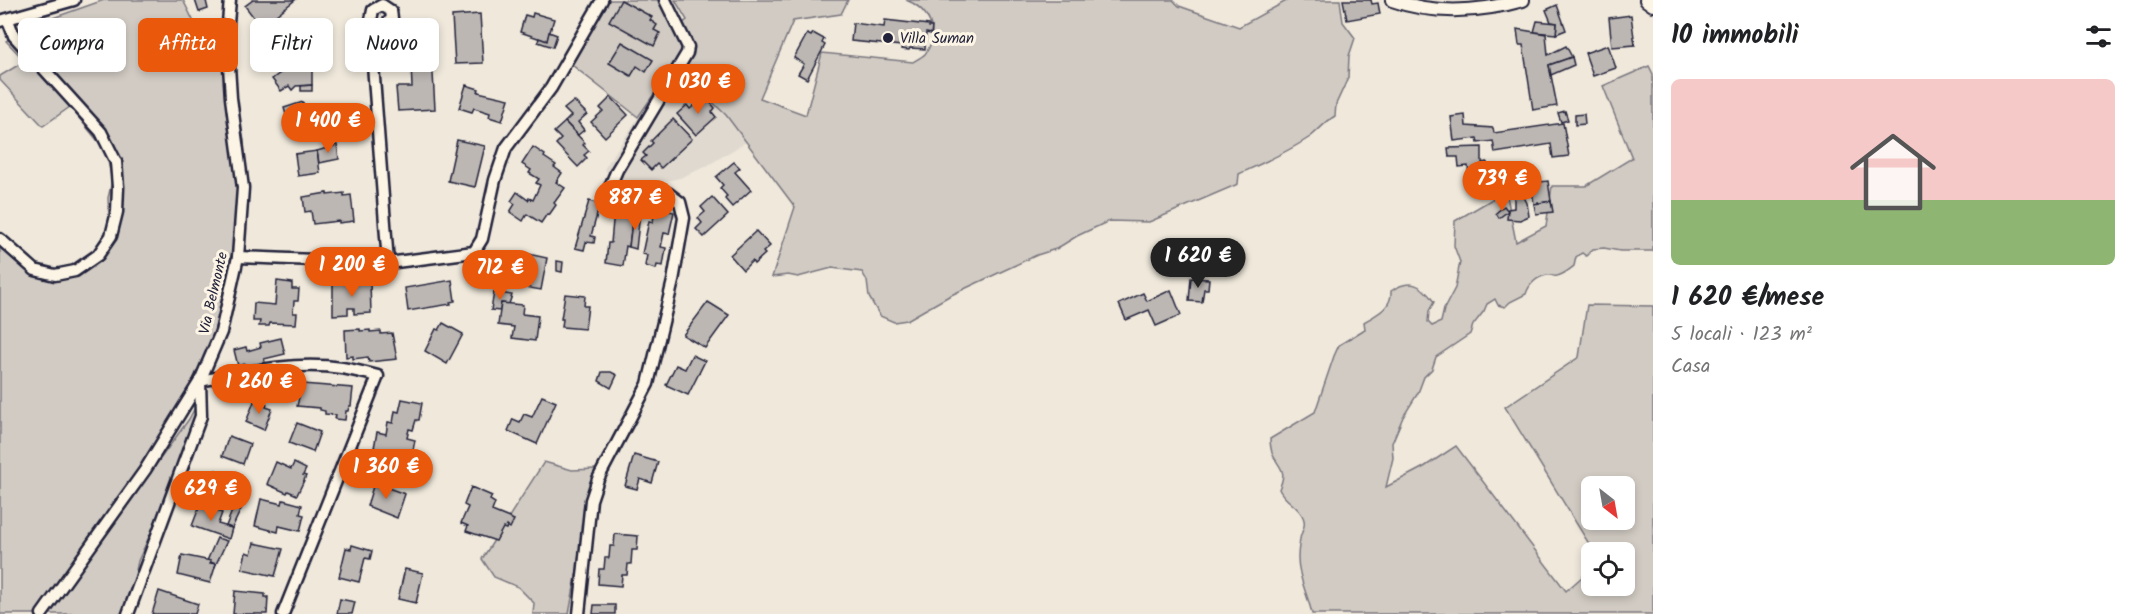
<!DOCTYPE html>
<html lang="it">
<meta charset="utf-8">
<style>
body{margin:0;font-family:Kalam,sans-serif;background:#f2f2f2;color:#202124;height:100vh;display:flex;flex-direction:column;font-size:22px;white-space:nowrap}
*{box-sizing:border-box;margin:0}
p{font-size:20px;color:#757577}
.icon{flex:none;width:33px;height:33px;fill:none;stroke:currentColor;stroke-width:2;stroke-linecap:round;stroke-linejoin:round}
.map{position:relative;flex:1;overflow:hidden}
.side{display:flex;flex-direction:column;background:#fff;width:480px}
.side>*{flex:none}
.guide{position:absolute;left:18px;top:18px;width:570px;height:54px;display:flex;gap:12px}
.needle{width:39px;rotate:149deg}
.controls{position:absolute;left:1581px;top:476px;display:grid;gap:12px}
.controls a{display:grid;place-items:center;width:54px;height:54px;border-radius:9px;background:#fff;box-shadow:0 3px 9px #0003;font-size:30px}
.price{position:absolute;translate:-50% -51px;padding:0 14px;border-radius:21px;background:#ea580c;color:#fff;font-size:20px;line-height:39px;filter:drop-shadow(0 2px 3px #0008)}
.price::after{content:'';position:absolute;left:50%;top:36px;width:18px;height:14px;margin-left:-9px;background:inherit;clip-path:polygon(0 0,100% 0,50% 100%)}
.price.active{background:#222;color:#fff}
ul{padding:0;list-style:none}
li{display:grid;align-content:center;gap:12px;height:318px;padding:0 18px}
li+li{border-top:2px solid #e0e0e0}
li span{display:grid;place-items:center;height:186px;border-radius:9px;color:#555}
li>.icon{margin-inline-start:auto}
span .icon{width:108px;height:108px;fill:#fffc;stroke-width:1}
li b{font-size:26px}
h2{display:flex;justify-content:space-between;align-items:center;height:72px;padding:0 18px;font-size:26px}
.chip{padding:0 21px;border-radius:9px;background:#fff;box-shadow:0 3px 9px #0003;font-size:21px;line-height:54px}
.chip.active{background:#ea580c;color:#fff}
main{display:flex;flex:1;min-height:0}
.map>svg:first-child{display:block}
</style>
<main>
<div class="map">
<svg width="1653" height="614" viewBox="0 0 1653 614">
<rect width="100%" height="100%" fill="#efe8db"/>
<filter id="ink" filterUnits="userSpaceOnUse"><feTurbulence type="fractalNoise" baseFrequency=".0167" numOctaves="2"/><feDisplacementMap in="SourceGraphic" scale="12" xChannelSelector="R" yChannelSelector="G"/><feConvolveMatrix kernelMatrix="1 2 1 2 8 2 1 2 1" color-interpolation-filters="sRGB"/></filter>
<g filter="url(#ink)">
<polygon fill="#e0d9cf" points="673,65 726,115 746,142 707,166 680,178 627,190 604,169"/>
<g fill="#d1cbc3" stroke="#7a767f" stroke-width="1.5" fill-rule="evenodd">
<polygon points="104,0 183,0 196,26 226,32 227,73 244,140 246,174 224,295 205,363 179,413 35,614 0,614 0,245 36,265 66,273 102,248 109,220 108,198 112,181 106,151 70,107 43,126 0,80 0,76 25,61 6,41 30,26"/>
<path d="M603 0H662L676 28 687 20 675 0H848L841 14 793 21 760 98 806 115 822 53 913 62C916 60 922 57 925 54 941 33 928 8 906 0H1173L1179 6 1239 27 1288 0H1340L1343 22 1355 38 1349 56 1348 78 1336 104 1335 116C1325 122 1319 130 1310 137 1288 152 1263 163 1239 174L1238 184 1149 222 1109 221 1077 236 1056 249 1037 255 949 296 907 320 894 322 880 316 869 297 867 281 862 272 832 268 798 277 788 275 772 277 795 207 726 115 674 65 638 117 567 61Z"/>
<path d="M1649 66 1653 74V251H1620L1604 248 1593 249 1586 256 1582 253 1576 257 1574 266C1569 270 1563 275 1557 276 1550 277 1554 274 1547 275 1537 277 1529 284 1526 294L1510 302 1505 307 1498 305 1495 299 1487 304 1484 311 1473 325 1470 334 1436 357 1432 369 1424 377 1418 393 1403 417 1392 443 1393 458 1386 487 1424 467 1456 446 1566 591 1591 569 1592 585H1624V552H1594L1505 407 1579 357 1587 305 1653 306V614H1312C1308 595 1298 578 1298 558 1298 552 1299 545 1300 539 1301 531 1307 526 1303 517 1298 505 1284 501 1279 489 1288 469 1279 469 1272 453 1271 449 1270 443 1270 439L1315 412 1334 356 1339 345 1365 329 1364 322C1377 314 1392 308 1391 291 1410 278 1422 284 1434 302L1429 311 1428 322 1432 326 1441 322 1444 309 1455 288 1460 262 1454 246 1455 221 1506 191 1516 242 1546 226 1552 186H1586L1632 158 1603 86ZM1592 486H1624V519H1592Z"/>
<polygon points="203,392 207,402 193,440 138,561 127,614 48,614 189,419"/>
<polygon points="544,462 572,470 596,469 569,614 533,614 534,603 518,587 494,577 482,559"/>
</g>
<g fill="#bcb7b3" stroke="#22223b" stroke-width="1.5">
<polygon points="195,0 208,0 206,1 208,9 199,12"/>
<polygon points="253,0 295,0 261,27 245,6"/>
<polygon points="621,0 652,17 650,20 657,25 654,30 660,33 654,46 609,21"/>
<polygon points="1343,0 1371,0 1372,4 1378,3 1380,14 1347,20"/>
<polygon points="1557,5 1566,30 1556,34 1557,23 1551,22 1546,10"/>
<polygon points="533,13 554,19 547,41 520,32 525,15 532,17"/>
<polygon points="480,14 483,63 455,64 452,16"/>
<polygon points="1631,15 1635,45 1612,47 1609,18"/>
<polygon points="885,20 929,25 929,27 932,27 931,34 926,33 925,49 910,48 909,50 901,49 902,46 851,41 853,23 884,27"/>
<polygon points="1537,21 1557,23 1556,34 1534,32"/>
<polygon points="294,22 303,32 281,51 272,40"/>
<polygon points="1517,29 1546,34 1548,55 1566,46 1572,57 1549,65 1557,106 1533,110 1523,45 1519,45"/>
<polygon points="549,32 557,35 553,47 538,42 539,38 547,41"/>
<polygon points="813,33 824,39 822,43 825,45 807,79 798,74 804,64 794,58 807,34 811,36"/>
<polygon points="431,38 435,109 398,111 396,87 412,87 411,64 401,64 400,40"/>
<polygon points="622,42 653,60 646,72 637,66 631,76 609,63"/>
<polygon points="1608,45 1616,68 1593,76 1585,53"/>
<polygon points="1572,57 1574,65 1551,75 1549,65"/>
<polygon points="301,58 312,60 312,85 296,86 292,90 289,86 281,91 272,79"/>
<polygon points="312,85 312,91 301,91 301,86"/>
<polygon points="466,85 479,89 478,92 509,99 502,121 489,117 490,113 474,108 472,112 459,108"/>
<polygon points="705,96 715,108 712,112 716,117 696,135 677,114 687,105 690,109"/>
<polygon points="611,97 628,115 605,137 591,122 603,111 600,108"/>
<polygon points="574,101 587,114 578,122 584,130 578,135 565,122 571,116 564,109"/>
<polygon points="303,102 305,111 313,110 322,134 312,137 309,126 291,131 284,108"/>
<polygon points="1565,111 1568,120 1561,122 1558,113"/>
<polygon points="1584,114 1585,124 1575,125 1575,115"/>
<polygon points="1465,115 1466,126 1493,128 1494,133 1563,123 1569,156 1553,158 1551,144 1495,153 1493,141 1478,143 1477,138 1454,141 1451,117"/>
<polygon points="673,119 692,139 661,168 657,164 651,170 641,160 646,156 643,153 653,143 651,141"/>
<polygon points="565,122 585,143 583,145 589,151 584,155 587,158 578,167 556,144 561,139 554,132"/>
<polygon points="457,140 485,146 475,187 448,181"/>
<polygon points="337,145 339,159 319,163 317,151"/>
<polygon points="533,147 545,155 544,157 556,165 554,167 562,173 556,182 565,188 554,203 556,205 549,215 547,214 541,223 527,214 523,221 510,212 515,204 511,201 517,192 528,200 529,198 533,200 540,185 536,183 539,179 529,173 531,170 522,164"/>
<polygon points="1482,147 1482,163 1487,162 1488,174 1469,175 1468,166 1459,167 1458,157 1449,157 1448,148"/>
<polygon points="317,151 320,173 298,176 295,154"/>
<polygon points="734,162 740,168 735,172 751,190 732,207 725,199 727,196 720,188 723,185 716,177"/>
<polygon points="1548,181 1551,201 1534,204 1531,183"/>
<polygon points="327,193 327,195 344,193 344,196 351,195 354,221 339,223 339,221 313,224 311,211 305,212 303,197"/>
<polygon points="1522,193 1527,203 1529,216 1520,220 1507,219 1508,209 1514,208 1514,197"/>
<polygon points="712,197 728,215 704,237 696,229 702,223 698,218 705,212 701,207"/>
<polygon points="589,201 600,204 591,236 595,237 594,243 586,242 584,250 575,248"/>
<polygon points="1551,201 1553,212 1536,214 1534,204"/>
<polygon points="1504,206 1508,211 1499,218 1496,213"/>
<polygon points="655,208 674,212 669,234 664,233 661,247 666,248 663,266 657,265 656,269 645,266 647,255 642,254 649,221 653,222"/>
<polygon points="614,210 633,213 629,247 626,246 623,266 606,263 608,243 611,243"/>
<polygon points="633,213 640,213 636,249 629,247"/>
<polygon points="756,231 770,246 763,252 765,254 754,264 752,261 743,270 730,255"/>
<polygon points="528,254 547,258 541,290 518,286 519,278 516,277 520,262 527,263"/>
<polygon points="557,261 563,262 562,272 557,271"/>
<polygon points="1191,278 1209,279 1208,289 1204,289 1202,302 1189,301"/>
<polygon points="452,280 455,301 450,302 451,304 408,311 405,288"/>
<polygon points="277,281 292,283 292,289 299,289 298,301 294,301 293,313 297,313 296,324 270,323 269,326 259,326 260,321 253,321 254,303 275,305"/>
<polygon points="333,283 370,283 371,313 354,314 354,308 348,308 348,314 333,315"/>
<polygon points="1171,290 1181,315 1156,326 1149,310 1126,320 1119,304 1143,293 1147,301"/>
<polygon points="494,292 512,295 509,304 501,303 500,311 491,310"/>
<polygon points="565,294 585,296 584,306 588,306 585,329 562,327 563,319 561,319"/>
<polygon points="708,302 729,315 705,348 683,335"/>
<polygon points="501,303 523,305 522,314 538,316 535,341 512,338 514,327 498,325"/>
<polygon points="443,323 463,334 447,364 425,351 436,329 439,330"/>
<polygon points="360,329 360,331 370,330 370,332 381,331 381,334 392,333 397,359 369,362 368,357 353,359 353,356 346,357 345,330"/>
<polygon points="281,338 285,354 264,359 265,362 246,367 245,364 238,366 234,350 246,347 247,351 261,347 260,343"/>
<polygon points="692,355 705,361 688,395 666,385 676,365 685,369"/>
<polygon points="602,372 611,372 617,375 611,388 599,381"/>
<polygon points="302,384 353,388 351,406 349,406 348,411 346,411 345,420 335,419 336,415 325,414 325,411 320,410 320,408 297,406"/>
<polygon points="542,396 556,402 537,444 508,431 513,419 520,422 524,414 532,417"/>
<polygon points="255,399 267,404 266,407 272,409 264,430 246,422"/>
<polygon points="402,399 422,403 419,420 416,420 413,430 409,429 407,438 415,440 412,455 374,448 377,432 386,434 388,422 393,423 395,411 399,412"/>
<polygon points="297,423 320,432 313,452 289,443"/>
<polygon points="229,436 250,444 243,464 222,456"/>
<polygon points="634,455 658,462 652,483 640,479 637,489 625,486"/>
<polygon points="276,462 291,469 294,463 306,469 303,475 306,476 297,495 288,491 287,493 267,484"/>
<polygon points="216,470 235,483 225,499 223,498 222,500 204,489"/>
<polygon points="374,483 405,494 397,518 367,506"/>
<polygon points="471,487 492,496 490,500 495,503 492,511 514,520 510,528 507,526 506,529 503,528 496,541 466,531 468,526 461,523 468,507 464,505"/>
<polygon points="261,499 282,504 283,500 302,505 300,514 304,515 300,531 279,526 278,532 255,526"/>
<polygon points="200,505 222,513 218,524 232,528 229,539 192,526"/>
<polygon points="234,506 242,507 232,528 226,526"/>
<polygon points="615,534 638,536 637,550 632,550 631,564 628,564 627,575 622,575 621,586 598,584 599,569 604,569 605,558 609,558 610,546 614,546"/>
<polygon points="217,538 227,541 216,564 207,561"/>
<polygon points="254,543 283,549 275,576 242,569 246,552 251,554"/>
<polygon points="352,545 372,551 370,559 365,558 359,582 339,577 346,548 351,549"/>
<polygon points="182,555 211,561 210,563 216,564 210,583 178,575"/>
<polygon points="405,569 423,573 416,603 398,599"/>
<polygon points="159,591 198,604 195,614 152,614"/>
<polygon points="235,591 265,594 265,597 268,597 267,614 233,614"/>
<polygon points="340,599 355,602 352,614 337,614"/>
<polygon points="594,605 615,605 615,614 593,614"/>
</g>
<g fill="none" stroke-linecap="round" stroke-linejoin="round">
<g stroke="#22223b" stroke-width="15">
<g id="minor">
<polyline points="0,21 74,0"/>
<polyline points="371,41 392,18 391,11 382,5 373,10 370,25 388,263"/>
<polyline points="0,239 35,270 55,275 75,271 98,255 111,236 117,212 118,187 116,162 101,132 14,36 8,20"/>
<polyline points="238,257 388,263 474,252 482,239 495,180 506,148 551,88 602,0"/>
<polyline points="42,614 145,470 200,381 221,332 238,257 243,188 231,98 227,34 230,0"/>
<path d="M128 614 201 416 200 381C247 372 294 361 342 368 354 370 366 373 378 376L283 614"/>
<polyline points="579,614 591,500 598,479 648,384 673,281 684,218 680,202 668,193 652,196 636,206 625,205 612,196 611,184 617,170 687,53 688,47 665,0"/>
</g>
</g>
<g stroke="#22223b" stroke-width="16">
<g id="tertiary">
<path d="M1392 0C1434 15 1481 12 1523 0"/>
<polyline points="1646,0 1653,5"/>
</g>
</g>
<use href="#minor" stroke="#fcf5e5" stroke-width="10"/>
<use href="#tertiary" stroke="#fcf5e5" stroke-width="12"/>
</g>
</g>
<circle fill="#22223b" stroke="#fcf5e5" stroke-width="2" cx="888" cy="38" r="6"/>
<g text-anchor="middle" stroke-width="6" stroke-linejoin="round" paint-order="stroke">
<g font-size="15" fill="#22223b" stroke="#fcf5e5" text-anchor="start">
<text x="900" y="43">Villa Suman</text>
</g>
<g font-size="15" fill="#22223b" stroke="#fcf5e5">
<text transform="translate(213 293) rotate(-77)" y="5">Via Belmonte</text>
</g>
</g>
</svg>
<div class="controls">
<a><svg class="needle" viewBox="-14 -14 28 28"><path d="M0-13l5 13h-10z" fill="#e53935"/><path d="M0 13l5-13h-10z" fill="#757577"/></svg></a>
<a><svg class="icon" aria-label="locate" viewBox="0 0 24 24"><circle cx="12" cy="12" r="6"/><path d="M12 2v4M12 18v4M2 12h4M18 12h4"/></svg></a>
</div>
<b class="price" style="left:698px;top:115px">1 030 €</b>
<b class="price" style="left:328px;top:154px">1 400 €</b>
<b class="price" style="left:1502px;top:212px">739 €</b>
<b class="price" style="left:635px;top:231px">887 €</b>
<b class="price active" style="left:1198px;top:289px">1 620 €</b>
<b class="price" style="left:352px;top:298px">1 200 €</b>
<b class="price" style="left:500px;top:301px">712 €</b>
<b class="price" style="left:259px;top:415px">1 260 €</b>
<b class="price" style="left:386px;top:500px">1 360 €</b>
<b class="price" style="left:211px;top:522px">629 €</b>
<div class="guide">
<a class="chip">Compra</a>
<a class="chip active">Affitta</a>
<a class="chip">Filtri</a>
<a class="chip">Nuovo</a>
</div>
</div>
<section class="side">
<h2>10 immobili<svg class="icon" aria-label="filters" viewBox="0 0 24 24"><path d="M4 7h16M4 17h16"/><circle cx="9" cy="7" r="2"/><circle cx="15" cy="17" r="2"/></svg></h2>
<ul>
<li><span style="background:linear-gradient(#f6c9c9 65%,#8fb573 0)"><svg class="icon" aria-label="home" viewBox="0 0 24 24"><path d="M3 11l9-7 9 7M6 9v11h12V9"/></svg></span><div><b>1 620 €/mese</b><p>5 locali · 123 m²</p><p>Casa</p></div></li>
</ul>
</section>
</main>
